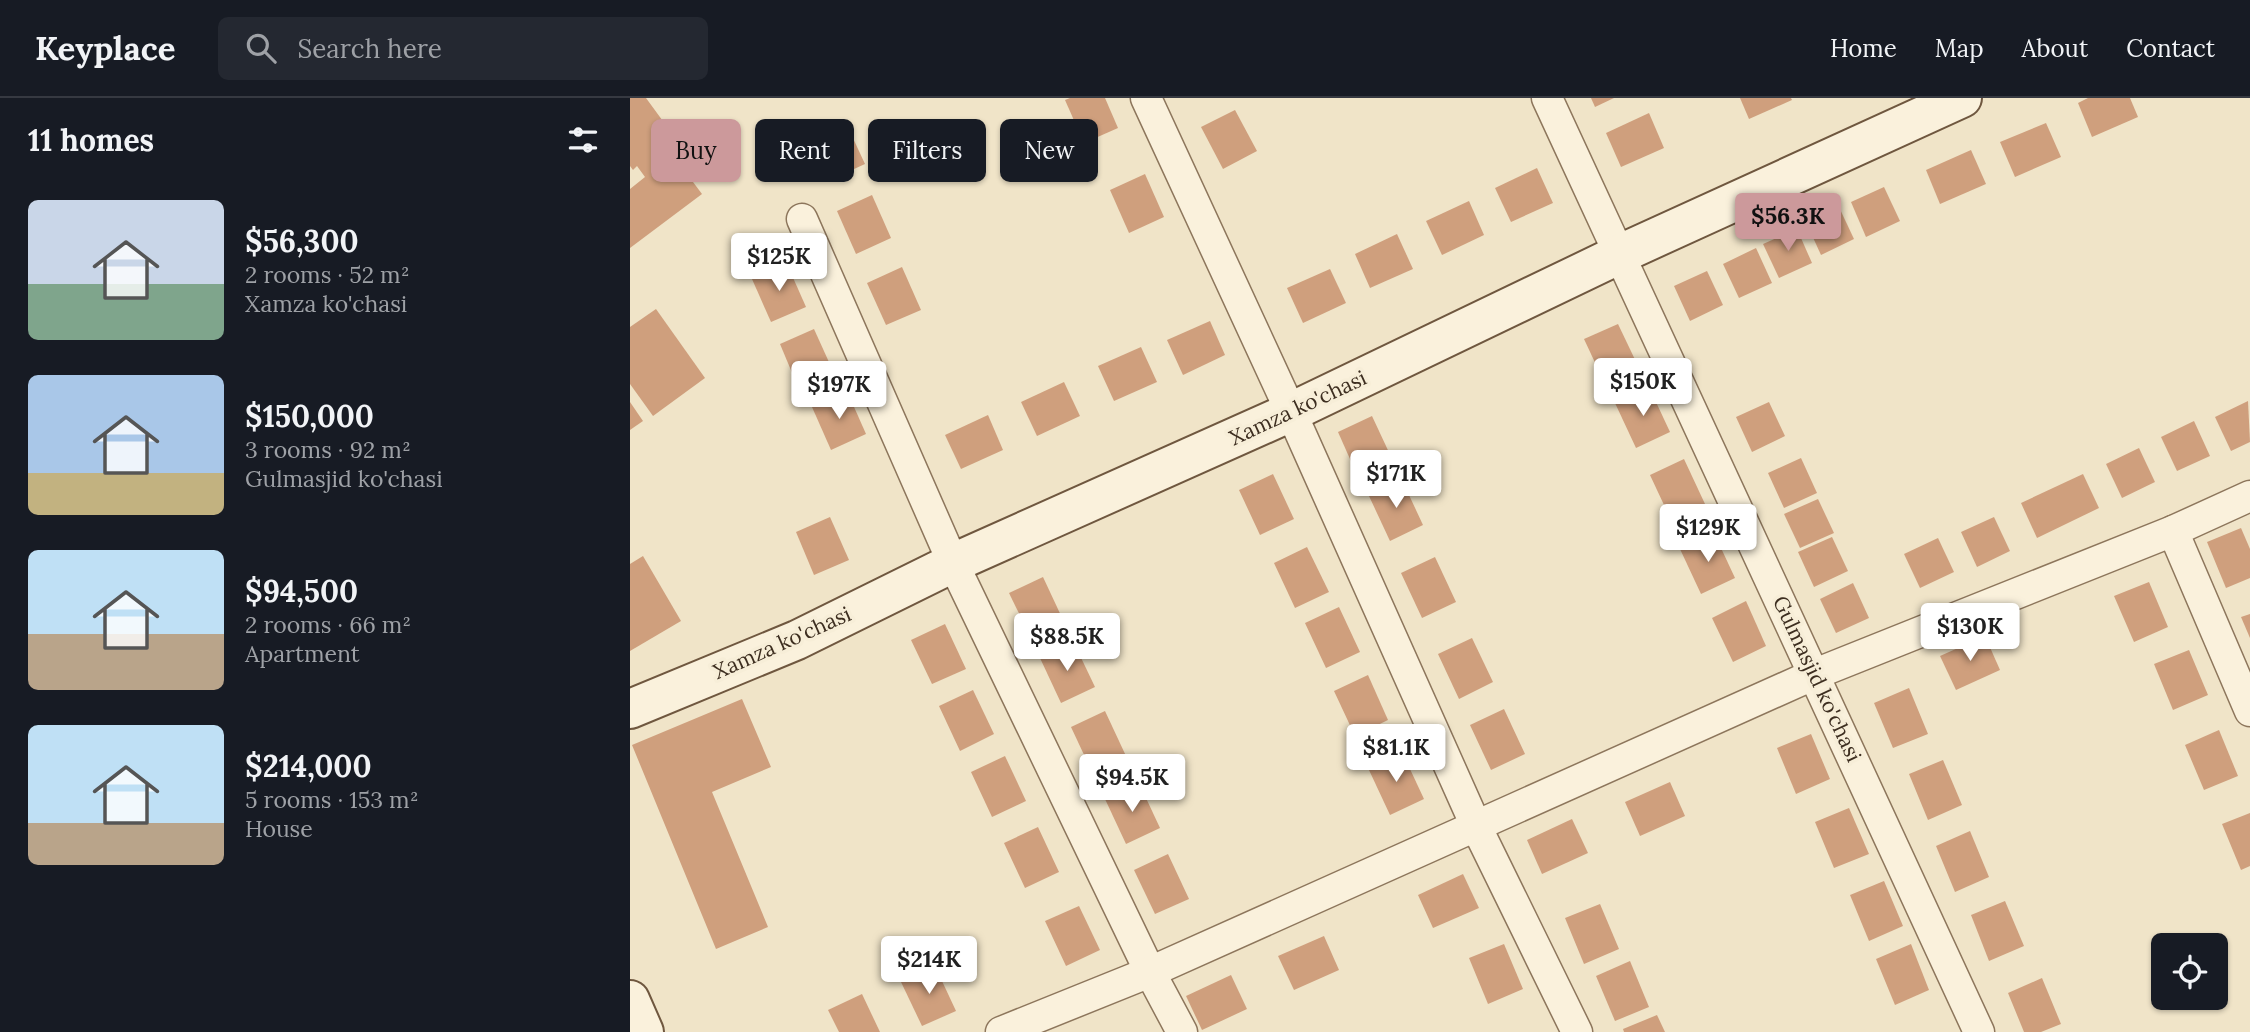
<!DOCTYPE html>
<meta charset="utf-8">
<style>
body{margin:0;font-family:Lora,serif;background:#242831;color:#f1f3f6;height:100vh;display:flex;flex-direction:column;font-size:26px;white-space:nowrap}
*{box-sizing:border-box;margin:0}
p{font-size:23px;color:#9ea1a6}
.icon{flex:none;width:38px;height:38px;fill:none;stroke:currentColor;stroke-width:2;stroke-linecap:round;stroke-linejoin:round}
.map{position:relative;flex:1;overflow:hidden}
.details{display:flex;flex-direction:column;background:#171b24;width:630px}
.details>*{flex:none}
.banner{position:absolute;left:21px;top:21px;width:665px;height:63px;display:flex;gap:14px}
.tools{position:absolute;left:1521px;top:835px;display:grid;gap:14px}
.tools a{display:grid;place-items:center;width:77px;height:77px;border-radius:10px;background:#171b24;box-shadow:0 2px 5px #0004;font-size:35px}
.price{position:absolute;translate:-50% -60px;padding:0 16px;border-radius:7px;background:#fff;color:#222;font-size:23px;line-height:46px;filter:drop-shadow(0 2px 4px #0008)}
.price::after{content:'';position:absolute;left:50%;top:42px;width:21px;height:16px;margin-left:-10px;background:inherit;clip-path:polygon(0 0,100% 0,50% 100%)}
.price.on{background:#cc999b;color:#111}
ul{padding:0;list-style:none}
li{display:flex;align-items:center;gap:21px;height:175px;padding:0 28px}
li span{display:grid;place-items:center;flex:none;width:196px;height:140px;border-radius:10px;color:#555}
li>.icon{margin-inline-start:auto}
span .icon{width:84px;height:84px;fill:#fffc;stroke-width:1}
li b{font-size:30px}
h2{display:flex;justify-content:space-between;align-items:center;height:84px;padding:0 28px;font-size:30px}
.tag{padding:0 24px;border-radius:10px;background:#171b24;box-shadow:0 2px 5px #0004;font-size:24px;line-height:63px}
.tag.on{background:#cc999b;color:#111}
header{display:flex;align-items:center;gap:42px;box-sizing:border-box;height:98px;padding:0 35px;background:#171b24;border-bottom:2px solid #363941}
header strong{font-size:33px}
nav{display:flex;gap:38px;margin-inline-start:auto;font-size:24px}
.search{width:490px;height:63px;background:#242831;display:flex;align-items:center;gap:18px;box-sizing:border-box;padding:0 24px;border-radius:10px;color:#9ea1a6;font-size:26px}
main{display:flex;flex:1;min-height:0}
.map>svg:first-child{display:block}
</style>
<header>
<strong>Keyplace</strong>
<div class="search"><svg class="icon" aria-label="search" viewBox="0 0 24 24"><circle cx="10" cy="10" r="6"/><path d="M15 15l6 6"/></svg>Search here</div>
<nav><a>Home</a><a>Map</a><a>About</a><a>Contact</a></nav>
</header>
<main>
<section class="details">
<h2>11 homes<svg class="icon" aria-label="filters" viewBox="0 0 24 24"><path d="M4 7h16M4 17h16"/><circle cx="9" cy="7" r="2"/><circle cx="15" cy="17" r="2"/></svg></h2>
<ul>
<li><span style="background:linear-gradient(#c9d6e8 60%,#7fa58c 0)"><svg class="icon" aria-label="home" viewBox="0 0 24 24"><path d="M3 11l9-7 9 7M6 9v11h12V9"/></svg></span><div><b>$56,300</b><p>2 rooms · 52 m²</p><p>Xamza ko'chasi</p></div></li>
<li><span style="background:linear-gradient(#a9c7e8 70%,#c2b280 0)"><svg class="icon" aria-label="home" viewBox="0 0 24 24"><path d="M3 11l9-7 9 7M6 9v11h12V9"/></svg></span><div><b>$150,000</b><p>3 rooms · 92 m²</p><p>Gulmasjid ko'chasi</p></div></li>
<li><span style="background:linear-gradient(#bfe0f5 60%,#b9a48a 0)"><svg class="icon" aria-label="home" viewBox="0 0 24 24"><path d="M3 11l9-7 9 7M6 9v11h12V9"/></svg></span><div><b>$94,500</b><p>2 rooms · 66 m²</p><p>Apartment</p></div></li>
<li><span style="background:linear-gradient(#bfe0f5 70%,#b9a48a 0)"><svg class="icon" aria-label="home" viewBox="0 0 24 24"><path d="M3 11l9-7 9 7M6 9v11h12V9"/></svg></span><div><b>$214,000</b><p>5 rooms · 153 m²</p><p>House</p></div></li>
</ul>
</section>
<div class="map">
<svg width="1620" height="934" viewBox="0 0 1620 934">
<rect width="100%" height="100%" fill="#f0e4c8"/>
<g fill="#cf9f7d">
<polygon points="0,0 16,0 46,41 36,48 72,96 0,150 0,91 15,79 7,68 3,72 0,68"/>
<polygon points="440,0 475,0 488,30 454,45 435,2"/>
<polygon points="961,0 984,0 965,9"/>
<polygon points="1110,0 1161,0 1162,2 1119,21"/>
<polygon points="1458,0 1500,0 1508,19 1462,39 1448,5"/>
<polygon points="605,12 627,53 593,71 571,29"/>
<polygon points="1019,15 1034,50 991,69 976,35"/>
<polygon points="215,23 235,66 200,82 181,39"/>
<polygon points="1416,25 1431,59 1385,79 1370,44"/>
<polygon points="1341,52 1356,86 1310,106 1296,72"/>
<polygon points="907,70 923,105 881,124 865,90"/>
<polygon points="515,76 534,119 499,135 480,92"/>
<polygon points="1254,89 1270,123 1236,139 1221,104"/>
<polygon points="242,97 261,140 226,156 207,113"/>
<polygon points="839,103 854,137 812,157 796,123"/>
<polygon points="1208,107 1224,141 1191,157 1175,122"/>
<polygon points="1167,131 1182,165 1149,180 1133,146"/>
<polygon points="767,136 783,171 740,190 725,156"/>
<polygon points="1126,150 1142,185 1109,200 1093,166"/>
<polygon points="157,166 176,209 141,224 122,181"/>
<polygon points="272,169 291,212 256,227 237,185"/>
<polygon points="700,171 716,205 673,225 657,190"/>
<polygon points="1077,173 1093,207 1060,223 1044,188"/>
<polygon points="26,211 75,280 23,318 0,286 0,229"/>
<polygon points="580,223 595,257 553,277 537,242"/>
<polygon points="988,226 1009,270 975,286 954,241"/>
<polygon points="184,231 203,273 168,289 150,246"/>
<polygon points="511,249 527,284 484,303 468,268"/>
<polygon points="434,284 450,318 407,338 391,304"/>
<polygon points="1019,289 1040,334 1006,350 985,305"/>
<polygon points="217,293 236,336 201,352 182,309"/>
<polygon points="1618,303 1620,344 1601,353 1585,319"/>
<polygon points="0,304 13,323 0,332"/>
<polygon points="1139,304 1155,338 1122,354 1106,319"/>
<polygon points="358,317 373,352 331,371 315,337"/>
<polygon points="742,318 763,363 728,379 708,334"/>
<polygon points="1564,323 1580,358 1547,373 1531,339"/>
<polygon points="1509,350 1525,384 1492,400 1476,366"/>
<polygon points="1171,360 1187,395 1154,410 1138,375"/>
<polygon points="1054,361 1075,406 1041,422 1020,377"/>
<polygon points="643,376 664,421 630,437 609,392"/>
<polygon points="1453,376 1469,410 1407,440 1391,405"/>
<polygon points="772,382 793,427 760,443 739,398"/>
<polygon points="1188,401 1204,435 1170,450 1154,416"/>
<polygon points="200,419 219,462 184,477 166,434"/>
<polygon points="1364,419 1380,453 1347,469 1331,434"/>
<polygon points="1611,430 1620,451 1620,480 1596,490 1577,444"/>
<polygon points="1084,435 1105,480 1071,496 1050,451"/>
<polygon points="1202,439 1218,473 1184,489 1168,454"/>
<polygon points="1308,440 1324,474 1290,490 1274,456"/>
<polygon points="677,449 699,494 665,510 644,465"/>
<polygon points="13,458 51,523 0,553 0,466"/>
<polygon points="805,459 826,504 792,520 771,475"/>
<polygon points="413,479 434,524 401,540 379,495"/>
<polygon points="1519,484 1538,529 1504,544 1484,498"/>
<polygon points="1223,485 1239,520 1206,535 1190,501"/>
<polygon points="1116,503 1136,548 1103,564 1082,520"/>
<polygon points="709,509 730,554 696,570 675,525"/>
<polygon points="1620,516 1620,540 1611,519"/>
<polygon points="315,526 336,571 302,586 281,542"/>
<polygon points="1355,538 1370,572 1326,592 1310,558"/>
<polygon points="842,540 863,584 829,601 808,556"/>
<polygon points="444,545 465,589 431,605 410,560"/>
<polygon points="1559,552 1578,597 1543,612 1524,566"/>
<polygon points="738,577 758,622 725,638 704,593"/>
<polygon points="1279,590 1298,636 1263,650 1244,605"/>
<polygon points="343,592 364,636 330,653 309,608"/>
<polygon points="112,601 141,669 82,694 138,829 86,851 2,647"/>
<polygon points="874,611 895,656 861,672 840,627"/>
<polygon points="475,613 496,658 462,674 441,629"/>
<polygon points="1589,632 1608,678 1574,692 1555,647"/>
<polygon points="1181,636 1200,681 1166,696 1147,650"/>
<polygon points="773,656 794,701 760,717 739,672"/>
<polygon points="375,658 396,703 362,719 341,674"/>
<polygon points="1313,662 1332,707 1298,722 1279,676"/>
<polygon points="1040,684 1055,718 1010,738 995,704"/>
<polygon points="509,685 530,730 496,746 475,701"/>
<polygon points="1219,710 1239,756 1204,770 1185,724"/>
<polygon points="1620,715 1620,768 1611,772 1592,726"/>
<polygon points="942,721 958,755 912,776 897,742"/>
<polygon points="408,729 429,774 395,790 374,745"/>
<polygon points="1340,733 1359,779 1325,794 1306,748"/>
<polygon points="538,756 559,801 525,816 504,772"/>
<polygon points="833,776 849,810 803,830 788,797"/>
<polygon points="1254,783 1273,828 1239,843 1220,797"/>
<polygon points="1375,803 1394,848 1359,863 1341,817"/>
<polygon points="970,806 989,851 954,866 935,820"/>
<polygon points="449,808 470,852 436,868 415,823"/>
<polygon points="694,838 709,872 664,892 648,858"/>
<polygon points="874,846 893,891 858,906 839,860"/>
<polygon points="1281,846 1299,892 1265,907 1246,861"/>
<polygon points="1000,863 1019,909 985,923 966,878"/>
<polygon points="305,868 326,913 292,928 271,884"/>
<polygon points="601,877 617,911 572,932 556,898"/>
<polygon points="1412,880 1431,926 1411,934 1394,934 1378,895"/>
<polygon points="232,896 250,934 209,934 198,912"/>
<polygon points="1027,917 1035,934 994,934 993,931"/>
</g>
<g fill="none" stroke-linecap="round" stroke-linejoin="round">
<g stroke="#8d765c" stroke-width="33">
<g id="street">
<polyline points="516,0 661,314 846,728 947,934"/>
<polyline points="917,0 1349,934"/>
<polyline points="172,121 323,465 520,874 552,934"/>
<polyline points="1543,433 1620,613"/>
<polyline points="371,934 520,874 1185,576 1543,433 1620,398"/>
</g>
</g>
<g stroke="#6f573f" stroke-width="42">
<g id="secondary">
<polyline points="0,611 167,542 323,465 661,314 990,156 1332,0"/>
<polyline points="0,902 14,934"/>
</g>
</g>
<use href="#street" stroke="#faf1dc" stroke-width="30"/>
<use href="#secondary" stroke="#faf1dc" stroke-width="38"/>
</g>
<g text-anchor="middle" stroke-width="7" stroke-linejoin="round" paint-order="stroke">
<g font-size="21" fill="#3d2e20" stroke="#f7eed8">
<text transform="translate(668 310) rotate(-25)" y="7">Xamza ko'chasi</text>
<text transform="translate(152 545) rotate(-24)" y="7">Xamza ko'chasi</text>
<text transform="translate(1187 581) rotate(65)" y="7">Gulmasjid ko'chasi</text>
</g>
</g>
</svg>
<div class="tools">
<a><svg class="icon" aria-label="locate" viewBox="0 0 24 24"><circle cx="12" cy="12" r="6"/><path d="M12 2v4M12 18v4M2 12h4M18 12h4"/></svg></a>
</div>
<b class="price on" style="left:1158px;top:155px">$56.3K</b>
<b class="price" style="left:149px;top:195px">$125K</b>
<b class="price" style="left:1013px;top:320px">$150K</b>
<b class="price" style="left:209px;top:323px">$197K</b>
<b class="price" style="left:766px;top:412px">$171K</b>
<b class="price" style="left:1078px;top:466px">$129K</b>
<b class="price" style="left:1340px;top:565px">$130K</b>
<b class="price" style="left:437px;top:575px">$88.5K</b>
<b class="price" style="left:766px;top:686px">$81.1K</b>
<b class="price" style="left:502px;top:716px">$94.5K</b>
<b class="price" style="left:299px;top:898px">$214K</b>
<div class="banner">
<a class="tag on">Buy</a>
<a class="tag">Rent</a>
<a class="tag">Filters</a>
<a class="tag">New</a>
</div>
</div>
</main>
